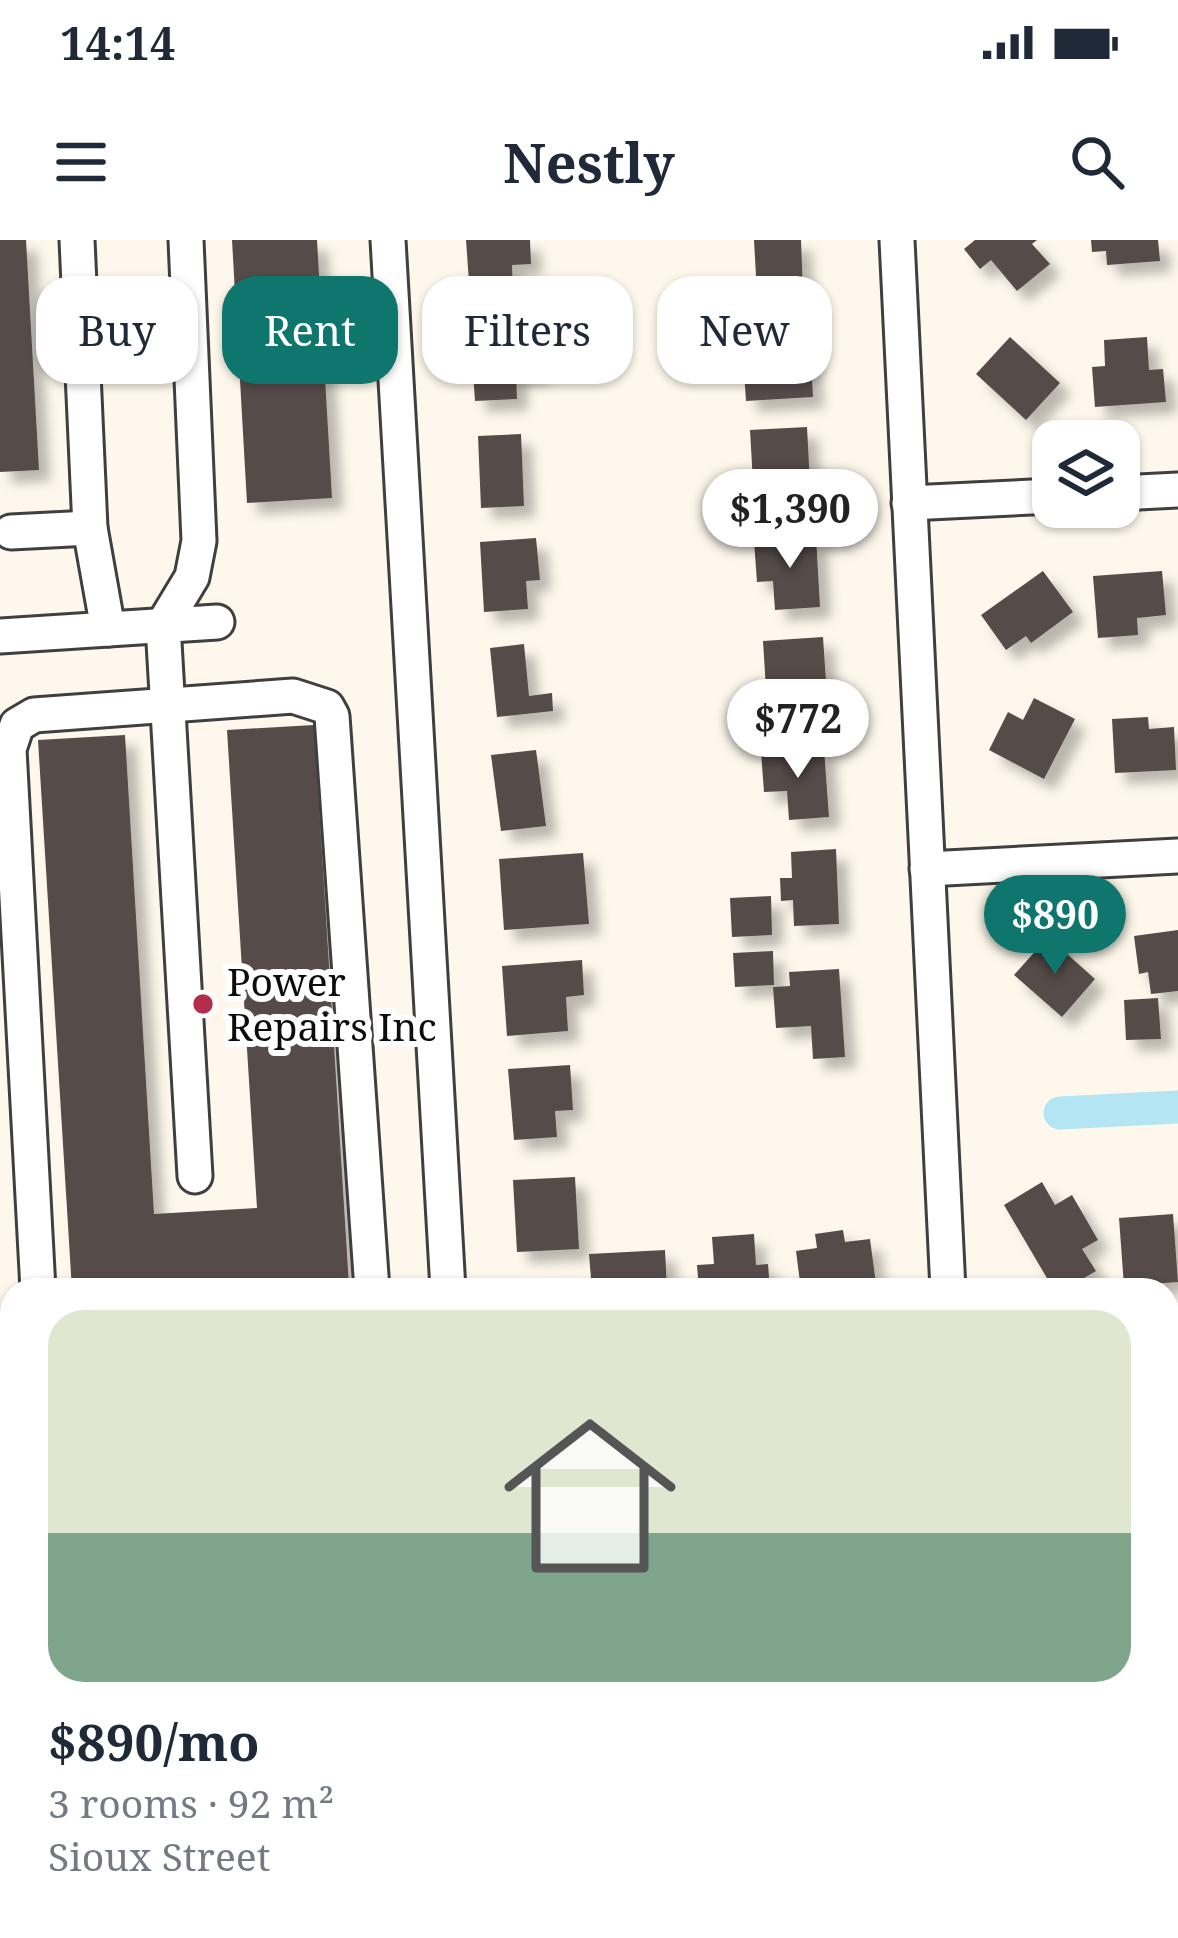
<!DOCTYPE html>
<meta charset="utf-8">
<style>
body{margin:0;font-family:"Noto Serif",serif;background:#f2f2f3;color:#1f2937;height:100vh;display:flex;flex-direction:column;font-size:45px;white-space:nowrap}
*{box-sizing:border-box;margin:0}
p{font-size:39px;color:#747a83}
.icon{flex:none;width:66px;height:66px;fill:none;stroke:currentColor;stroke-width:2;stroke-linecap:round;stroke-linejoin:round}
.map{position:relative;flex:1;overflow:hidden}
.details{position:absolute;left:0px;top:1038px;width:1179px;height:660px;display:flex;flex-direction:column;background:#fff;border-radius:36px 36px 0 0;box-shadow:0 3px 9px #0004}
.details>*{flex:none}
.hud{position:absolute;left:36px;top:36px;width:1107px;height:108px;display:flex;gap:24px}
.fabs{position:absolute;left:1032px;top:180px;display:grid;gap:24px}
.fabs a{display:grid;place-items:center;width:108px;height:108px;border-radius:24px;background:#fff;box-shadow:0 3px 9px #0004;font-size:60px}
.price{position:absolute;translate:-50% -102px;padding:0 27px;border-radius:42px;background:#fff;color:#222;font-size:39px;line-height:78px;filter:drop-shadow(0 3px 6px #0008)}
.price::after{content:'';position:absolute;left:50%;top:72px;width:36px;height:27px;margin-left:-18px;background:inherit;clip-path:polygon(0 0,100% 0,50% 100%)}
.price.current{background:#0f766e;color:#fff}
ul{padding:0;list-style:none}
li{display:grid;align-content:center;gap:24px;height:636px;padding:0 48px}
li span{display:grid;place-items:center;height:372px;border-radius:36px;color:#555}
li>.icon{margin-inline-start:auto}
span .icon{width:216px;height:216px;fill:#fffc;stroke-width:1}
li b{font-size:51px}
.tag{padding:0 42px;border-radius:36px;background:#fff;box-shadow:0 3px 9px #0004;font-size:42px;line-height:108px}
.tag.current{background:#0f766e;color:#fff}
.status{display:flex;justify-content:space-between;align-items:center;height:84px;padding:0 60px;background:#fff;direction:ltr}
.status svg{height:33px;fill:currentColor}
header{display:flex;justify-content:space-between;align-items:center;height:156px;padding:0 48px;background:#fff;font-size:54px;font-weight:700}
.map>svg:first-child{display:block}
</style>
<div class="status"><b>14:14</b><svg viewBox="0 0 49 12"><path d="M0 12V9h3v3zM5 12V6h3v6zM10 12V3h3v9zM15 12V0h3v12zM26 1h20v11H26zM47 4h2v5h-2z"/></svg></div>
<header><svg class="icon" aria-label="menu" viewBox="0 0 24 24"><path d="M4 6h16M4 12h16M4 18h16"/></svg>Nestly<svg class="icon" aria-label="search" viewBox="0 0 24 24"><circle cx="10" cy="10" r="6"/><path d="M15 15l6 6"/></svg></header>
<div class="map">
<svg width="1178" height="1698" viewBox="0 0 1178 1698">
<defs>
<filter id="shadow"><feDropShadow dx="11" dy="11" stdDeviation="6" flood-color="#0004"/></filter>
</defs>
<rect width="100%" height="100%" fill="#fef8ec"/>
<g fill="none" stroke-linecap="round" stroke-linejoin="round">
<polyline stroke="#b4e5f2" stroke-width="33" points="1060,873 1178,867"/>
</g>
<g fill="#544c49" filter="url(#shadow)">
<polygon points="0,0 26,0 39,230 0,232"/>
<polygon points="232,0 317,0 332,258 247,263"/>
<polygon points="466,0 530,0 531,24 512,25 513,53 470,56"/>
<polygon points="754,0 801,0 803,52 757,54"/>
<polygon points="975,0 1037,0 1032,4 1050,24 1017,51 991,20 980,29 964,9"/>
<polygon points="1091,0 1158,0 1160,21 1107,25 1106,11 1092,12"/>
<polygon points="809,84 813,157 746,161 742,102 770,100 770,86"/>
<polygon points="534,88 537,132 516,133 517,159 475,161 470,91"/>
<polygon points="1010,97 1060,143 1026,180 976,134"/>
<polygon points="1147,97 1149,130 1163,129 1166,162 1095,167 1092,127 1105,126 1104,100"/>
<polygon points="807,187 811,263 766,265 764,241 753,242 750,190"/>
<polygon points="521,194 524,266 481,268 478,196"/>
<polygon points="816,297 820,367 775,370 773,341 757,342 754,301"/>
<polygon points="536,298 540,340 526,341 528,369 484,372 480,302"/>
<polygon points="1043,331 1073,372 1031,403 1026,396 1006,410 981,375"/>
<polygon points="1162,331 1166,375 1137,378 1138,395 1098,398 1093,336"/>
<polygon points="823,397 828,472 783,475 781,449 766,449 763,401"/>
<polygon points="524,404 529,456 552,453 553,471 497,477 490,408"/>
<polygon points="1034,458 1075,479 1044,539 989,510 1008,472 1023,480"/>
<polygon points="1148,477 1149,489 1174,487 1176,530 1115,533 1112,479"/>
<polygon points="314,485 349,1046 285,1050 72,1050 38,500 125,495 154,974 257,968 227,490"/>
<polygon points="824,509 829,577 789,580 787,551 764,552 761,512"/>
<polygon points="536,510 546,586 501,591 491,515"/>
<polygon points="836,609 839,684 794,686 793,660 781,661 780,638 792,638 791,612"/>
<polygon points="583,613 589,684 504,690 499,619"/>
<polygon points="771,656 772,695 732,697 730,658"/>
<polygon points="1178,690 1178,751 1151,754 1148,732 1139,734 1134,696"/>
<polygon points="1048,697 1095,739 1062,777 1014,735"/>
<polygon points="773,711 774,745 735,747 733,713"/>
<polygon points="582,720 584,755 566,757 568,791 507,796 502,726"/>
<polygon points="839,729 845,817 813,819 811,786 776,788 773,747 790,746 789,732"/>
<polygon points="1158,758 1161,799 1126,800 1124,760"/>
<polygon points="570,825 573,870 555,871 557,897 514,900 508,829"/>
<polygon points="575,937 579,1009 517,1012 513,940"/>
<polygon points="1042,942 1055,965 1072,955 1098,1000 1082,1009 1096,1031 1064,1050 1054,1050 1004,965"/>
<polygon points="1173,974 1178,1042 1124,1046 1119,978"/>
<polygon points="843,990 845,1002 870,999 876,1044 801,1050 796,1011 817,1008 815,994"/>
<polygon points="754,994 756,1025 768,1024 770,1050 699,1050 697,1025 714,1024 712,997"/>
<polygon points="665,1010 667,1050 592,1050 589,1014"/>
<polygon points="103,1686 153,1686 154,1698 104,1698"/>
<polygon points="208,1686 384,1686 384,1698 209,1698"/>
<polygon points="718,1686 761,1686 762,1698 719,1698"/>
<polygon points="909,1686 969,1686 970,1698 910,1698"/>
<polygon points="1081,1686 1128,1686 1129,1697 1081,1698"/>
</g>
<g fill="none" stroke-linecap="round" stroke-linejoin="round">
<g stroke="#3f3f3f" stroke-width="39">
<g id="minor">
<polyline points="77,0 90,288 108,389"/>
<polyline points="186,0 199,301 192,337 163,385 195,936"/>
<polyline points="388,0 448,1050"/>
<polyline points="897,0 948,1050"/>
<polyline points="1119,253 1178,250"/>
<polyline points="909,263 1053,256"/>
<polyline points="11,292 90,288"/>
<polyline points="0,396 217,382"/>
<polyline points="927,629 1178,616"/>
<polyline points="38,1050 9,509 17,485 34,475 293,456 327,467 332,476 372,1050"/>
<polyline points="1176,1123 1178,1169"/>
<polyline points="433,1686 435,1698"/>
<polyline points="504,1686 511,1698"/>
<polyline points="586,1686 587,1698"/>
<polyline points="841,1686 841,1698"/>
</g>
</g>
<use href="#minor" stroke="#fff" stroke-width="33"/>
</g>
<circle fill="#b42d49" stroke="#fff" stroke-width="4.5" cx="203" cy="764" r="12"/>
<g text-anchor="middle" stroke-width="12" stroke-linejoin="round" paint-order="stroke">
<g font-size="39" fill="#0c0c0c" stroke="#fff" text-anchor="start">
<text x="227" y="756">Power<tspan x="227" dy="45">Repairs Inc</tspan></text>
</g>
</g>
</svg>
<div class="fabs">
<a><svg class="icon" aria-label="layers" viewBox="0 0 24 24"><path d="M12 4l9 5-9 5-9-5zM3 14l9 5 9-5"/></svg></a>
</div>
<b class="price" style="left:790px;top:331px">$1,390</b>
<b class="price" style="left:798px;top:541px">$772</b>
<b class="price current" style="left:1055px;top:737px">$890</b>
<div class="hud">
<a class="tag">Buy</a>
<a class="tag current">Rent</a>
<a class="tag">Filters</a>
<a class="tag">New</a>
</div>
<section class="details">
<ul>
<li><span style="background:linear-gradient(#dfe7d0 60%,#7fa58c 0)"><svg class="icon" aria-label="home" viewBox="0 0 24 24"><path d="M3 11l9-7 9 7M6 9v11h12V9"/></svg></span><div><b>$890/mo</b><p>3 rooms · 92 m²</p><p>Sioux Street</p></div></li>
</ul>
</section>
</div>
